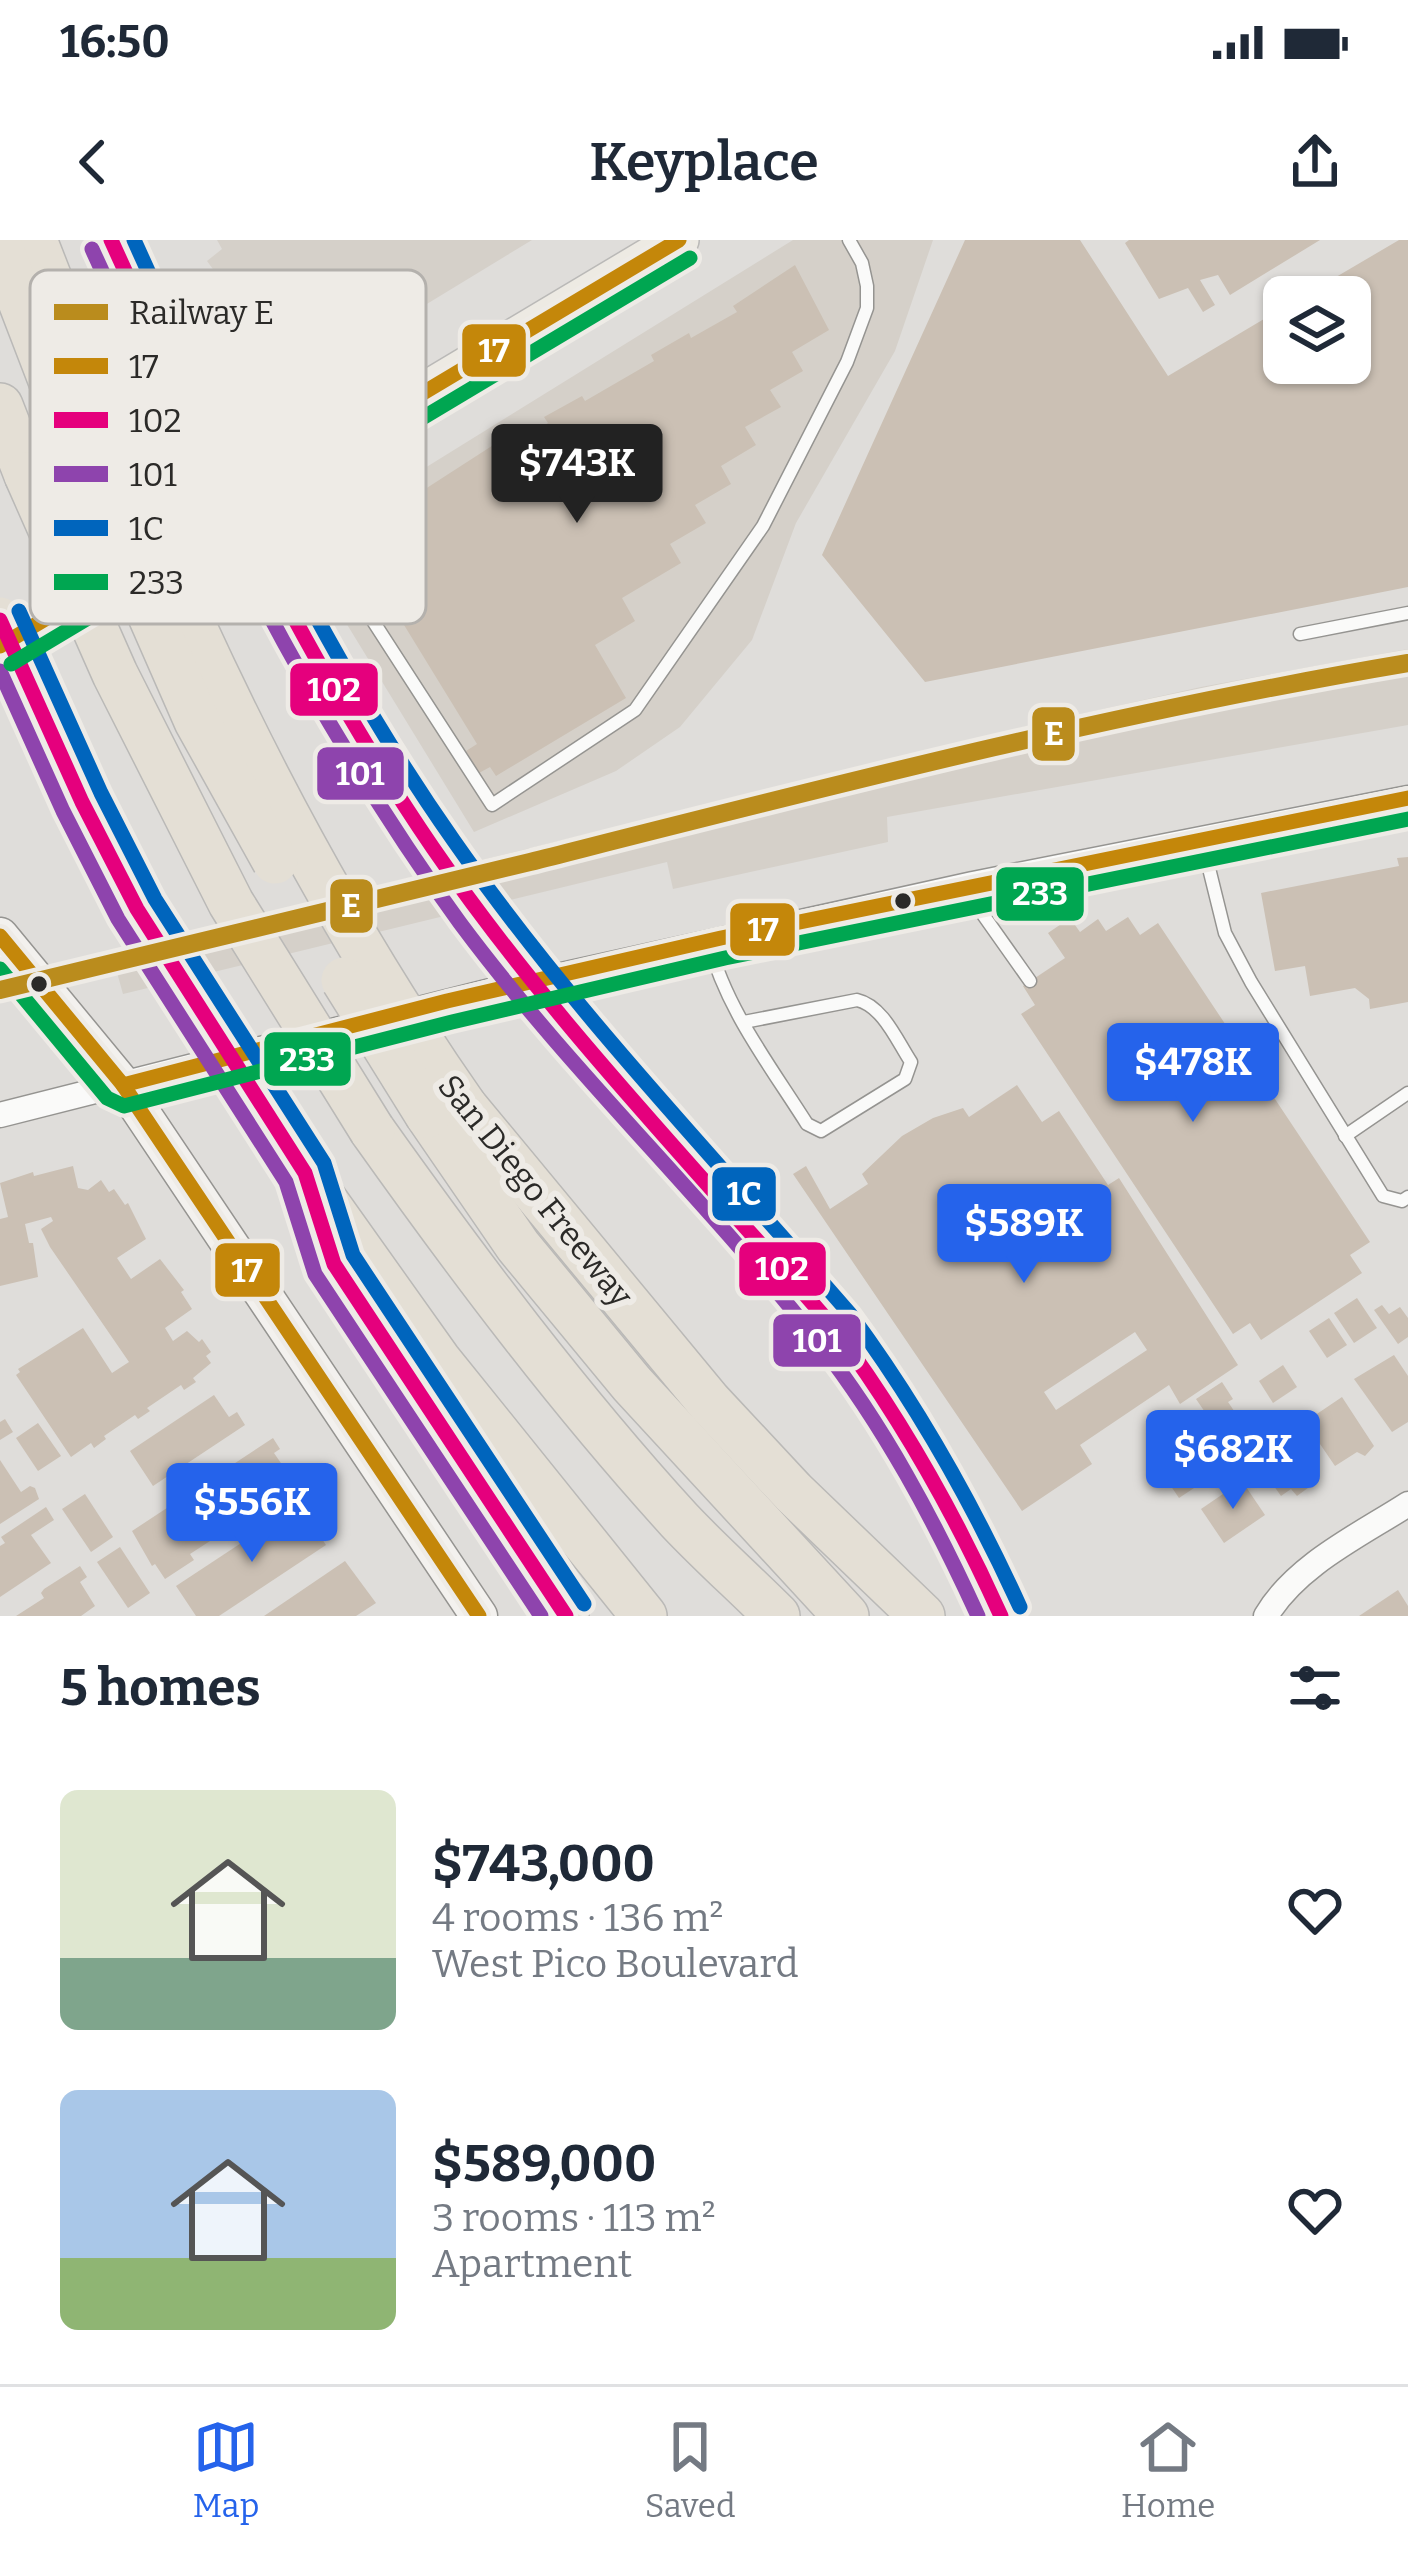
<!DOCTYPE html>
<meta charset="utf-8">
<style>
body{margin:0;font-family:Bitter,serif;background:#f2f2f3;color:#1f2937;height:100vh;display:flex;flex-direction:column;font-size:45px;white-space:nowrap}
*{box-sizing:border-box;margin:0}
p{font-size:39px;color:#747a83}
.icon{flex:none;width:66px;height:66px;fill:none;stroke:currentColor;stroke-width:2;stroke-linecap:round;stroke-linejoin:round}
.map{position:relative;height:1376px;overflow:hidden}
.panel{display:flex;flex-direction:column;background:#fff;flex:1}
.panel>*{flex:none}
.fabs{position:absolute;left:1263px;top:36px;display:grid;gap:24px}
.fabs a{display:grid;place-items:center;width:108px;height:108px;border-radius:18px;background:#fff;box-shadow:0 3px 9px #0004;font-size:60px}
.price{position:absolute;translate:-50% -102px;padding:0 27px;border-radius:12px;background:#2563eb;color:#fff;font-size:39px;line-height:78px;filter:drop-shadow(0 3px 6px #0008)}
.price::after{content:'';position:absolute;left:50%;top:72px;width:36px;height:27px;margin-left:-18px;background:inherit;clip-path:polygon(0 0,100% 0,50% 100%)}
.price.current{background:#222;color:#fff}
ul{padding:0;list-style:none}
li{display:flex;align-items:center;gap:36px;height:300px;padding:0 60px}
li span{display:grid;place-items:center;flex:none;width:336px;height:240px;border-radius:18px;color:#555}
li>.icon{margin-inline-start:auto}
span .icon{width:144px;height:144px;fill:#fffc;stroke-width:1}
li b{font-size:51px}
h2{display:flex;justify-content:space-between;align-items:center;height:144px;padding:0 60px;font-size:51px}
.status{display:flex;justify-content:space-between;align-items:center;height:84px;padding:0 60px;background:#fff;direction:ltr}
.status svg{height:33px;fill:currentColor}
header{display:flex;justify-content:space-between;align-items:center;height:156px;padding:0 60px;background:#fff;font-size:54px;font-weight:600}
.tab-bar{display:flex;justify-content:space-around;align-items:center;height:168px;border-top:3px solid #e0e1e3;background:#fff;font-size:33px;color:#747a83}
.tab-bar a{display:grid;justify-items:center;gap:6px}
.tab-bar .current{color:#2563eb}
.map>svg:first-child{display:block}
</style>
<div class="status"><b>16:50</b><svg viewBox="0 0 49 12"><path d="M0 12V9h3v3zM5 12V6h3v6zM10 12V3h3v9zM15 12V0h3v12zM26 1h20v11H26zM47 4h2v5h-2z"/></svg></div>
<header><svg class="icon" aria-label="back" viewBox="0 0 24 24"><path d="M15 5l-7 7 7 7"/></svg>Keyplace<svg class="icon" aria-label="share" viewBox="0 0 24 24"><path d="M12 15V3M7 8l5-5 5 5M5 13v7h14v-7"/></svg></header>
<div class="map">
<svg width="1408" height="1376" viewBox="0 0 1408 1376">
<rect width="100%" height="100%" fill="#dfddda"/>
<g fill="#d5d0c9">
<polygon points="217,0 532,0 297,143 207,21 222,9"/>
<polygon points="793,0 933,0 895,111 796,283 752,400 680,487 616,531 474,592 299,306"/>
<polygon points="1408,409 1408,485 887,577 888,602 673,649 667,622 123,754 111,711 1023,487 1201,447"/>
</g>
<g fill="#cbc0b4" fill-rule="evenodd">
<polygon points="965,0 1080,0 1168,136 1284,67 1284,123 1350,123 1350,57 1302,57 1399,0 1408,0 1408,347 925,442 822,315"/>
<polygon points="1129,0 1320,0 1230,55 1218,35 1200,40 1215,65 1203,72 1188,48 1159,59 1125,3"/>
<polygon points="795,25 829,90 792,112 803,131 770,150 781,167 745,187 756,205 721,226 731,244 695,265 706,283 670,304 681,323 622,358 635,381 595,405 626,458 496,536 490,527 479,533 466,511 477,504 347,292 368,279 371,284 498,202 503,210 548,183 544,177 582,156 585,161 654,121 651,115 689,93 691,98 737,72 733,66"/>
<polygon points="1408,617 1408,762 1370,769 1369,759 1355,748 1310,756 1305,726 1275,731 1261,653 1399,626 1397,618"/>
<polygon points="1128,677 1140,695 1158,683 1370,1002 1350,1015 1362,1033 1261,1100 1250,1083 1233,1094 1021,774 1035,765 1023,746 1065,718 1048,693 1070,678 1080,692 1098,679 1106,691"/>
<path d="M1017 845 1042 882 1059 871 1108 945 1119 938 1238 1125 1180 1164 1169 1145 1080 1205 1092 1224 1022 1271 793 934 806 926 830 969 868 944 862 934 902 896 933 878 963 868 969 877ZM1135 1092 1147 1110 1056 1170 1044 1152Z"/>
<polygon points="73,926 78,948 88,950 101,940 109,952 114,949 125,965 128,963 146,999 117,1018 131,1039 160,1019 184,1050 181,1052 192,1069 165,1088 173,1101 187,1091 199,1102 202,1099 211,1112 206,1116 211,1123 193,1138 196,1142 184,1150 181,1145 147,1168 150,1171 138,1179 135,1175 104,1196 106,1199 94,1208 91,1203 71,1217 16,1135 20,1132 18,1129 83,1088 112,1133 129,1122 50,1007 41,989 53,981 51,977 25,984 29,1003 33,1003 38,1037 0,1046 0,979 8,977 0,943 33,932 34,936"/>
<polygon points="1357,1058 1377,1088 1354,1103 1334,1073"/>
<polygon points="1382,1065 1389,1074 1400,1067 1408,1078 1408,1097 1398,1104 1374,1070"/>
<polygon points="1329,1078 1347,1105 1327,1118 1309,1091"/>
<polygon points="1394,1115 1408,1136 1408,1182 1392,1192 1354,1139"/>
<polygon points="1283,1125 1297,1147 1273,1163 1259,1141"/>
<polygon points="1222,1142 1233,1159 1228,1162 1243,1184 1222,1197 1196,1159"/>
<polygon points="214,1155 229,1177 237,1172 245,1185 153,1246 130,1211"/>
<polygon points="1342,1157 1374,1206 1365,1216 1357,1212 1335,1226 1305,1182"/>
<polygon points="1272,1170 1320,1239 1297,1256 1291,1249 1281,1256 1252,1215 1258,1212 1247,1197 1261,1187 1257,1181"/>
<polygon points="5,1179 13,1192 0,1200 0,1182"/>
<polygon points="38,1183 61,1216 38,1231 16,1198"/>
<polygon points="1171,1196 1200,1244 1179,1258 1147,1211"/>
<polygon points="273,1198 280,1209 274,1213 285,1229 291,1225 301,1242 190,1314 194,1320 165,1339 155,1324 152,1326 132,1291"/>
<polygon points="0,1220 21,1252 30,1246 35,1248 39,1259 0,1284"/>
<polygon points="1242,1241 1265,1275 1224,1303 1201,1269"/>
<polygon points="85,1254 113,1297 91,1312 62,1269"/>
<polygon points="299,1265 326,1305 219,1376 196,1376 176,1346"/>
<polygon points="46,1267 54,1280 31,1295 51,1323 0,1357 0,1306 5,1303 1,1297"/>
<polygon points="120,1307 150,1353 128,1368 97,1322"/>
<polygon points="345,1321 376,1363 356,1376 264,1376"/>
<polygon points="80,1326 87,1337 80,1342 95,1366 81,1376 16,1376 44,1358 41,1353 44,1349"/>
<polygon points="1398,1350 1408,1366 1408,1376 1359,1376"/>
</g>
<g fill="none" stroke-linecap="round" stroke-linejoin="round">
<g stroke="#959491" stroke-width="15">
<g id="service">
<polyline points="367,41 384,74 405,159"/>
<polyline points="292,241 364,367 492,565 635,470 763,286 847,122 867,68 867,46 862,23 849,0"/>
<polyline points="1300,394 1408,373"/>
<polyline points="1202,600 1225,693 1251,742 1383,956 1402,961 1408,957"/>
<polyline points="973,645 984,676 1030,741"/>
<path d="M709 703C726 769 771 827 807 884L821 891 905 839 911 822C897 801 883 766 857 760L744 782"/>
<polyline points="1345,896 1408,853"/>
</g>
</g>
<g stroke="#959491" stroke-width="27">
<g id="minor">
<polyline points="0,875 494,750 973,644 1408,558"/>
<path d="M1266 1376C1296 1325 1360 1295 1408 1264"/>
</g>
</g>
<g stroke="#959491" stroke-width="39">
<polyline id="secondary" points="0,696 123,845 479,1376"/>
</g>
<g stroke="#bab9b7" stroke-width="42">
<polyline id="primary" points="0,406 679,0"/>
</g>
<g stroke="#bab9b7" stroke-width="48">
<g id="motorway">
<polyline points="34,0 107,187"/>
<polyline points="111,0 176,145"/>
<polyline points="0,7 76,205"/>
<polyline points="0,166 27,235"/>
<polyline points="464,866 709,1162 793,1252 922,1376"/>
<polyline points="428,875 518,1006 632,1144 846,1376"/>
<path d="M372 890C468 1025 567 1157 679 1280 710 1313 745 1344 777 1376"/>
<polyline points="305,933 438,1120 644,1376"/>
<polyline points="339,1032 566,1376"/>
<path d="M834 1088C903 1178 955 1272 1001 1376"/>
</g>
</g>
<use href="#service" stroke="#fafaf9" stroke-width="12"/>
<use href="#minor" stroke="#fafaf9" stroke-width="24"/>
<use href="#secondary" stroke="#f3f1ee" stroke-width="36"/>
<use href="#primary" stroke="#edeae3" stroke-width="39"/>
<use href="#motorway" stroke="#e4dfd5" stroke-width="45"/>
<g stroke="#bab9b7" stroke-width="48" stroke-linecap="butt">
<g id="motorway-bridge">
<path d="M176 145C255 305 332 468 437 614 557 781 701 931 834 1088"/>
<path d="M107 187C204 425 316 654 464 866"/>
<polyline points="76,205 197,481 275,621"/>
<polyline points="27,235 115,434 231,663 372,890"/>
<polyline points="0,380 82,562 137,669 305,933"/>
<polyline points="344,740 428,875"/>
</g>
</g>
<use href="#motorway-bridge" stroke="#e4dfd5" stroke-width="45"/>
<g stroke="#eeebe6" stroke-width="24">
<g id="bus-1">
<polyline points="0,406 679,0"/>
<polyline points="0,696 123,845 479,1376"/>
<polyline points="123,845 447,761 721,698 1408,558"/>
</g>
</g>
<g stroke="#eeebe6" stroke-width="24">
<g id="bus-2">
<path d="M111 0C206 209 303 418 433 608 551 780 698 930 834 1088 901 1178 955 1274 1001 1376"/>
<polyline points="0,380 82,562 137,669 305,933 334,1024 566,1376"/>
</g>
</g>
<g stroke="#eeebe6" stroke-width="24">
<g id="bus-3">
<path d="M92 9C198 242 308 475 460 683 570 831 705 958 819 1103 884 1186 934 1280 978 1376"/>
<polyline points="0,431 63,571 118,679 286,942 315,1034 541,1376"/>
</g>
</g>
<g stroke="#eeebe6" stroke-width="24">
<g id="bus-4">
<path d="M134 0C227 206 323 415 454 601 572 770 715 918 850 1074 918 1166 973 1264 1020 1367"/>
<polyline points="19,371 101,553 155,659 324,923 353,1015 584,1364"/>
</g>
</g>
<g stroke="#eeebe6" stroke-width="24">
<g id="bus-5">
<polyline points="11,424 690,18"/>
<polyline points="0,729 107,858 124,866 452,782 725,718 1408,579"/>
</g>
</g>
<use href="#bus-1" stroke="#c4870a" stroke-width="15"/>
<use href="#bus-2" stroke="#e5007d" stroke-width="15"/>
<use href="#bus-3" stroke="#8e44ad" stroke-width="15"/>
<use href="#bus-4" stroke="#0065bd" stroke-width="15"/>
<use href="#bus-5" stroke="#00a651" stroke-width="15"/>
<g stroke="#eeebe6" stroke-width="27">
<path id="rail-1" d="M0 750C177 707 354 666 530 622 822 548 1111 473 1408 423"/>
</g>
<use href="#rail-1" stroke="#ba8c1d" stroke-width="18"/>
</g>
<g fill="#2b2a28" stroke="#eeebe6" stroke-width="4.5">
<circle cx="903" cy="661" r="10"/>
<circle cx="39" cy="744" r="10"/>
</g>
<g text-anchor="middle" stroke-width="12" stroke-linejoin="round" paint-order="stroke">
<g font-size="33" fill="#2b2a28" stroke="#eeebe6">
<text transform="translate(536 950) rotate(51)" y="12">San Diego Freeway</text>
</g>
</g>
<rect x="30" y="30" width="396" height="354" rx="18" fill="#eeebe6" stroke="#b4b1ad" stroke-width="3"/>
<rect x="54" y="64" width="54" height="16" fill="#ba8c1d"/>
<rect x="54" y="118" width="54" height="16" fill="#c4870a"/>
<rect x="54" y="172" width="54" height="16" fill="#e5007d"/>
<rect x="54" y="226" width="54" height="16" fill="#8e44ad"/>
<rect x="54" y="280" width="54" height="16" fill="#0065bd"/>
<rect x="54" y="334" width="54" height="16" fill="#00a651"/>
<g font-size="33" fill="#2b2a28">
<text x="129" y="84">Railway E</text>
<text x="129" y="138">17</text>
<text x="129" y="192">102</text>
<text x="129" y="246">101</text>
<text x="129" y="300">1C</text>
<text x="129" y="354">233</text>
</g>
<g stroke="#eeebe6" stroke-width="4.5">
<rect x="460" y="82" width="68" height="57" rx="12" fill="#c4870a"/>
<rect x="288" y="421" width="92" height="57" rx="12" fill="#e5007d"/>
<rect x="1030" y="465" width="47" height="58" rx="12" fill="#ba8c1d"/>
<rect x="315" y="505" width="91" height="57" rx="12" fill="#8e44ad"/>
<rect x="994" y="625" width="92" height="58" rx="12" fill="#00a651"/>
<rect x="328" y="637" width="47" height="58" rx="12" fill="#ba8c1d"/>
<rect x="728" y="661" width="69" height="57" rx="12" fill="#c4870a"/>
<rect x="262" y="790" width="91" height="58" rx="12" fill="#00a651"/>
<rect x="710" y="925" width="68" height="58" rx="12" fill="#0065bd"/>
<rect x="737" y="1000" width="91" height="58" rx="12" fill="#e5007d"/>
<rect x="213" y="1001" width="69" height="58" rx="12" fill="#c4870a"/>
<rect x="771" y="1072" width="92" height="57" rx="12" fill="#8e44ad"/>
</g>
<g font-size="33" text-anchor="middle" font-weight="bold" fill="#fff">
<text x="494" y="122">17</text>
<text x="334" y="461">102</text>
<text x="1054" y="505">E</text>
<text x="360" y="545">101</text>
<text x="1040" y="665">233</text>
<text x="351" y="677">E</text>
<text x="763" y="701">17</text>
<text x="307" y="831">233</text>
<text x="744" y="965">1C</text>
<text x="782" y="1040">102</text>
<text x="247" y="1042">17</text>
<text x="817" y="1112">101</text>
</g>
</svg>
<div class="fabs">
<a><svg class="icon" aria-label="layers" viewBox="0 0 24 24"><path d="M12 4l9 5-9 5-9-5zM3 14l9 5 9-5"/></svg></a>
</div>
<b class="price current" style="left:577px;top:286px">$743K</b>
<b class="price" style="left:1193px;top:885px">$478K</b>
<b class="price" style="left:1024px;top:1046px">$589K</b>
<b class="price" style="left:1233px;top:1272px">$682K</b>
<b class="price" style="left:252px;top:1325px">$556K</b>
</div>
<section class="panel">
<h2>5 homes<svg class="icon" aria-label="filters" viewBox="0 0 24 24"><path d="M4 7h16M4 17h16"/><circle cx="9" cy="7" r="2"/><circle cx="15" cy="17" r="2"/></svg></h2>
<ul>
<li><span style="background:linear-gradient(#dfe7d0 70%,#7fa58c 0)"><svg class="icon" aria-label="home" viewBox="0 0 24 24"><path d="M3 11l9-7 9 7M6 9v11h12V9"/></svg></span><div><b>$743,000</b><p>4 rooms · 136 m²</p><p>West Pico Boulevard</p></div><svg class="icon" aria-label="heart" viewBox="0 0 24 24"><path d="M12 20l-8-8c-3-5 5-10 8-4 3-6 11-1 8 4z"/></svg></li>
<li><span style="background:linear-gradient(#a9c7e8 70%,#8fb573 0)"><svg class="icon" aria-label="home" viewBox="0 0 24 24"><path d="M3 11l9-7 9 7M6 9v11h12V9"/></svg></span><div><b>$589,000</b><p>3 rooms · 113 m²</p><p>Apartment</p></div><svg class="icon" aria-label="heart" viewBox="0 0 24 24"><path d="M12 20l-8-8c-3-5 5-10 8-4 3-6 11-1 8 4z"/></svg></li>
</ul>
</section>
<nav class="tab-bar">
<a class="current"><svg class="icon" aria-label="map" viewBox="0 0 24 24"><path d="M3 6l6-2 6 2 6-2v14l-6 2-6-2-6 2zM9 4v14M15 6v14"/></svg>Map</a>
<a><svg class="icon" aria-label="saved" viewBox="0 0 24 24"><path d="M7 4h10v16l-5-4-5 4z"/></svg>Saved</a>
<a><svg class="icon" aria-label="home" viewBox="0 0 24 24"><path d="M3 11l9-7 9 7M6 9v11h12V9"/></svg>Home</a>
</nav>
